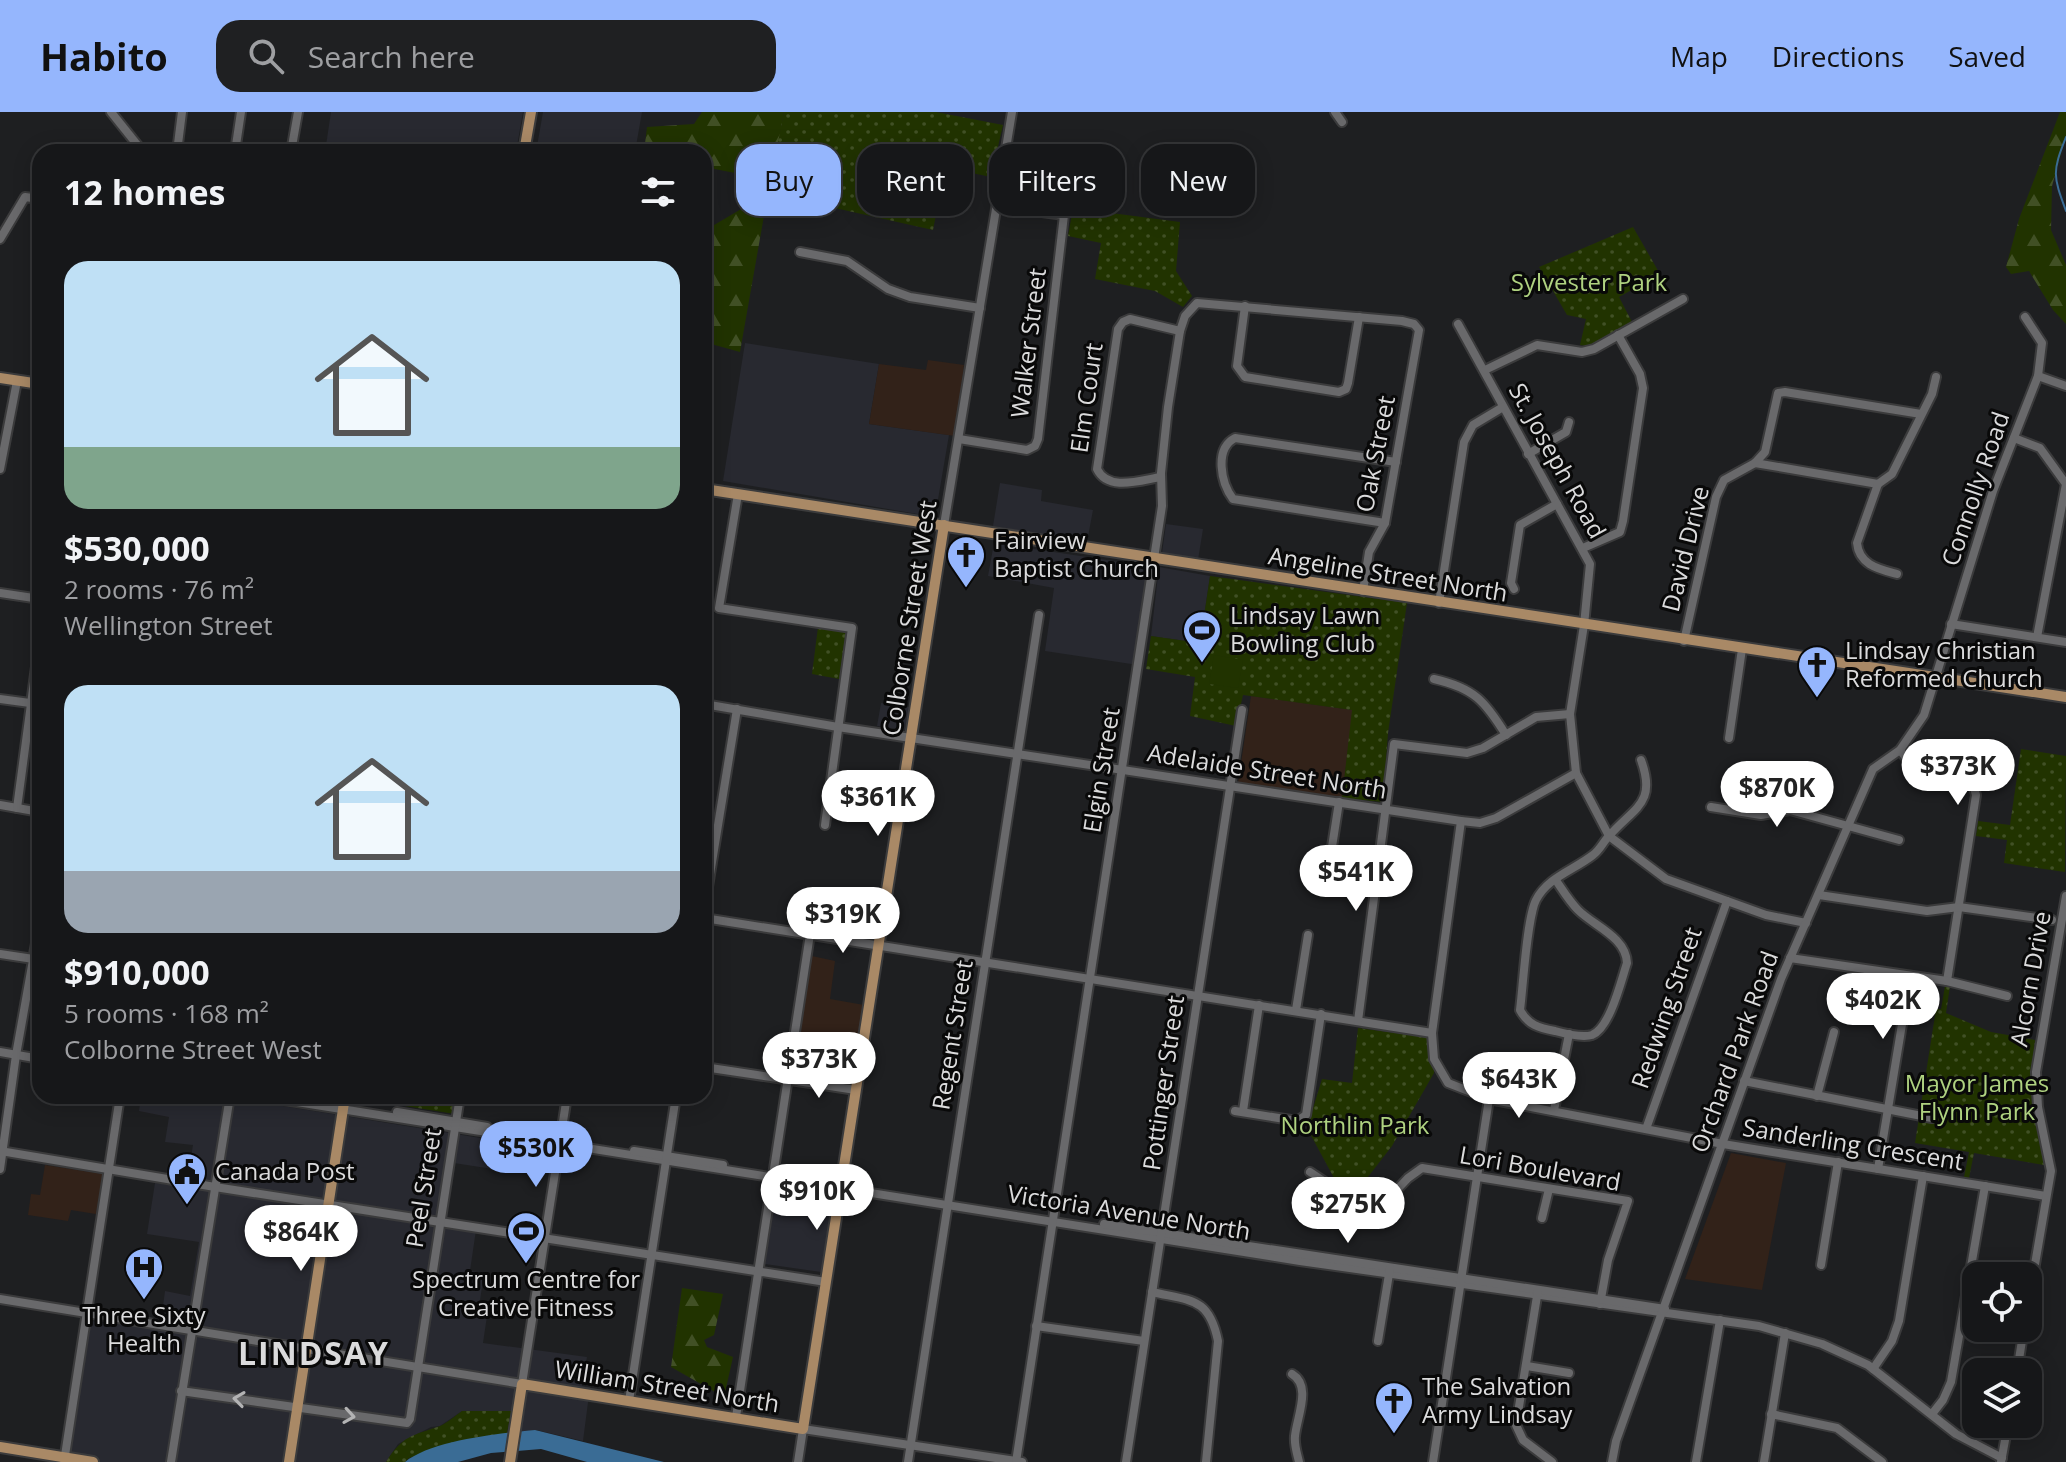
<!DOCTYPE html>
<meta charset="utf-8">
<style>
body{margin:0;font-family:"Open Sans",sans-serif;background:#1f2022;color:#f1f3f6;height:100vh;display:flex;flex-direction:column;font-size:30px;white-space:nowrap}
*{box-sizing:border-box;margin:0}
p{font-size:26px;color:#9e9fa2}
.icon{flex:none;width:44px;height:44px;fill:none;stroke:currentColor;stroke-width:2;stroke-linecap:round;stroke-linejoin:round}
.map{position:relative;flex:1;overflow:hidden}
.drawer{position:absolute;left:32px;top:32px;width:680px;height:960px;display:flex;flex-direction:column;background:#161719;border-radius:24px;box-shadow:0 4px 20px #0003,0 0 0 2px #353638}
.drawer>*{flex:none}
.hud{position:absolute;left:736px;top:32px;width:760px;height:72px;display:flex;gap:16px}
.tools{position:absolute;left:1962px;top:1150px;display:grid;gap:16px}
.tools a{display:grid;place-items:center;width:80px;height:80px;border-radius:16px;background:#161719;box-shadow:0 4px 20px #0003,0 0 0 2px #353638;font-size:40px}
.price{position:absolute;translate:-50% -68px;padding:0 18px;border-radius:28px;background:#fff;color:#222;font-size:26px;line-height:52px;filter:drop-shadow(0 2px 4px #0008)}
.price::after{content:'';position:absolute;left:50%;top:48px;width:24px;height:18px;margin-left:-12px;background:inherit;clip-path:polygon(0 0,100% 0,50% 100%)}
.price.on{background:#95b6fd;color:#111}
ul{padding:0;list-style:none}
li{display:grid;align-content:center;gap:16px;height:424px;padding:0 32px}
li span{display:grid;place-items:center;height:248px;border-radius:24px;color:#555}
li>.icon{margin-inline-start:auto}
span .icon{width:144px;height:144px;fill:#fffc;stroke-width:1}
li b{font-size:34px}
h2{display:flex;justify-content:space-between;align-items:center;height:96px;padding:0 32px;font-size:34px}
.pill{padding:0 28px;border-radius:24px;background:#161719;box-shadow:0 4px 20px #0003,0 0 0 2px #353638;font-size:28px;line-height:72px}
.pill.on{background:#95b6fd;color:#111}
header{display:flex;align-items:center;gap:48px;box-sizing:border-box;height:112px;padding:0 40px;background:#95b6fd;color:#111}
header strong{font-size:38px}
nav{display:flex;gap:44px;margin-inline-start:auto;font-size:28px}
.search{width:560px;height:72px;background:#1f2022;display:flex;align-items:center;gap:20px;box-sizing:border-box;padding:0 28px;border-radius:24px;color:#9e9fa2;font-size:30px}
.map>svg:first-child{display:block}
</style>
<header>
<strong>Habito</strong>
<div class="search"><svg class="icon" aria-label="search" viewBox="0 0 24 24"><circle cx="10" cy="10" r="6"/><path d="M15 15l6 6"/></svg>Search here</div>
<nav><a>Map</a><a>Directions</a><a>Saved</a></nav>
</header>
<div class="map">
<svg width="2066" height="1350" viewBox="0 0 2066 1350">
<defs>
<pattern id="forest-firs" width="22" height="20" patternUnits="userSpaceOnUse" patternTransform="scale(2)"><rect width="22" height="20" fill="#213300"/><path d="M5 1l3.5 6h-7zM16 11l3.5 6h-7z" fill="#415025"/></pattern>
<pattern id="park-dots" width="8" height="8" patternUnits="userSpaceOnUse" patternTransform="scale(2)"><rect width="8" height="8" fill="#213300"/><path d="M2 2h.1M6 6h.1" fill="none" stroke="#415025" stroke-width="1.8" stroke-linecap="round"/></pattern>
</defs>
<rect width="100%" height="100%" fill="#1e1f21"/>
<g fill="#282930">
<polygon points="331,0 523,0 516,40 325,40"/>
<polygon points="543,0 642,0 635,40 536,40"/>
<polygon points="745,231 879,252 869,312 949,323 935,405 723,369"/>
<polygon points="1000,371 1042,378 1041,389 1093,398 1087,430 993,414"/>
<polygon points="1166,412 1203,417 1198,448 1162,441"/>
<polygon points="994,431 1153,455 1138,553 1045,539 1054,476 988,464"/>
<polygon points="1159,455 1210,464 1200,531 1151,524"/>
<polygon points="881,591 909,595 905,618 877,614"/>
<polygon points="141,984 222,984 505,1030 499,1058 454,1051 446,1106 477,1111 470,1159 484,1161 478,1202 487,1204 483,1231 587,1245 582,1274 590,1275 583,1329 536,1318 507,1321 511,1300 462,1299 440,1314 431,1315 398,1332 386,1350 69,1350 91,1209 160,1217 165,1179 190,1184 199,1130 147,1122 155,1071 186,1075 193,1033 165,1030 169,1005 139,999"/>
<polygon points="777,1073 833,1082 821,1160 765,1152"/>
</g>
<g fill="#322219">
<polygon points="928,248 964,253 955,324 869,312 879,252 926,258"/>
<polygon points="1251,584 1353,598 1342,686 1238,671"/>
<polygon points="812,844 835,849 830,887 864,893 853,971 794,963"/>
<polygon points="1731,1041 1786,1051 1762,1178 1685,1167"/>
<polygon points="45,1053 103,1062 96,1102 71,1098 68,1109 28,1103 31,1082 40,1083"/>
</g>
<g fill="url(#forest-firs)">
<polygon points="702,0 784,0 772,68 704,55 704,40 644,40 647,15 694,12"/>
<polygon points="2060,0 2066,0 2066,24 2052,74 2051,118 2066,153 2066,212 2053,198 2029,159 2011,162 2006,155 2019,107"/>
<polygon points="768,81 740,240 704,230 704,119"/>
<polygon points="682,1176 723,1182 714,1223 704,1228 707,1235 733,1245 724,1285 671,1255"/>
</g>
<g fill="url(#park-dots)">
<polygon points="784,0 936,0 1003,13 991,65 924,51 920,76 941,78 933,118 768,81"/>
<polygon points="1073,96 1180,110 1176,159 1192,184 1183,195 1155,179 1095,167 1101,131 1068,124"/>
<polygon points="1633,115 1660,162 1619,185 1632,210 1592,235 1580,233 1586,207 1567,203 1539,155"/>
<polygon points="1210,464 1407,491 1388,621 1383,690 1342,686 1352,598 1243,583 1236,614 1190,604 1195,565 1146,557 1151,524 1200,531"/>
<polygon points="818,515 846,519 839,567 812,562"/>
<polygon points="2021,637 2066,644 2065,760 2004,751 2007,728 1976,724 1978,709 2010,713"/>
<polygon points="1945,874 1950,874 1946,901 1991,920 2035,928 2030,976 2044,1053 1974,1041 1969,1066 1964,1065 1969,1040 1915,1031 1936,897 1941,897"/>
<polygon points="1358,916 1432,926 1434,961 1392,1034 1364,1070 1334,1066 1307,1016 1322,967 1352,971"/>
<polygon points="356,984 458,984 455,1002 355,986"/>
<path d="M462 1299H511L507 1321 409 1346 405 1350H386C403 1323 412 1324 440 1314 447 1311 455 1304 462 1299Z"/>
</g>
<polygon fill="#213300" points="1214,543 1243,548 1238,576 1209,572"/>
<path fill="#3a6c95" d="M535 1318 664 1350H587L541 1337 491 1341 458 1350H405C432 1328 501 1321 535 1318Z"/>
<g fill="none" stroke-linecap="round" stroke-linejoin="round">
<path stroke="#3a6c95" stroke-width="2" d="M2066 25C2052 60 2053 64 2066 99"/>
<g stroke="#3b3b3c" stroke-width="12">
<g id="minor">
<polyline points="111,0 143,40"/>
<polyline points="1335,0 1342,10"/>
<polyline points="177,40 182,0"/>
<polyline points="235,40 241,0"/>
<polyline points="291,40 298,0"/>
<polyline points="0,127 25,85 40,87"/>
<polyline points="800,140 847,149 888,177 910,185 980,196"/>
<polyline points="1245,194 1237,254 1245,265 1339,280 1346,277 1348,271 1359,205"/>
<polyline points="1458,212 1590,452 1584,513 1570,602 1576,661 1609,724 1666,767 1766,803 1806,811"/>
<polyline points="1485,258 1537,233 1582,240 1594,237 1683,187"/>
<polyline points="2038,264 2066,274"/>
<polyline points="2014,326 2040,336 2066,372 2037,525"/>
<polyline points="959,327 1027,338 1035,334 1038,327 1064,103 997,94"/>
<polyline points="1528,342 1566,320 1569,310"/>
<polyline points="1755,351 1878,372"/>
<polyline points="0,357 17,269"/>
<path d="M1161 365C1141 368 1108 380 1097 357L1118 217 1123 210 1130 207 1180 219"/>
<polyline points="738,382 719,496 852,516 825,713"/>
<path d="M1385 411 1233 387C1221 371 1214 337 1235 326L1396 350"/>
<polyline points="944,413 1012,0"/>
<polyline points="1583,436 1620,420 1623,409 1643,276 1640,262 1618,223"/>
<path d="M1897 462C1879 457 1859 453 1857 431L1878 372 1892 362 1932 282 1936 265"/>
<polyline points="1514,477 1511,471 1520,413 1557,392"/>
<polyline points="0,481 40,487"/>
<polyline points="1439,491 1464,330 1473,313 1503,295"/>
<polyline points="1951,512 2066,530"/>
<polyline points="1684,529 1716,385 1724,368 1755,351 1765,340 1778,281 1785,280 1921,302"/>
<path d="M1434 567C1474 576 1485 589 1506 623"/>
<polyline points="0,587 30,591"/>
<polyline points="704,592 838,615 1461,709 1480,711 1496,706 1576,661"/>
<polyline points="1729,626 1742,537"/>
<path d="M1900 638C1927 676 1938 657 1973 672L1976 683 1947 869"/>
<polyline points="0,693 40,700"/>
<polyline points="1711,695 1761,703 1790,698 1899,728"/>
<polyline points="17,696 40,525"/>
<polyline points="1778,700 1776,685 1779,668"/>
<polyline points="1461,709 1432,921 1434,947 1448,971 1489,987 1723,1032 2046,1084"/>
<polyline points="1329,754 1339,690"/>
<path d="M1555 767C1562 777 1569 789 1578 798 1594 814 1626 825 1627 851 1621 869 1610 916 1592 923 1582 926 1566 922 1555 919 1539 916 1528 913 1520 898 1523 875 1527 805 1536 788 1548 765 1574 758 1593 743 1600 738 1603 730 1609 724 1634 695 1657 692 1641 648"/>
<polyline points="1819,783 1927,799 1959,795 2052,808"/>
<polyline points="704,799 737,597"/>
<polyline points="704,806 1432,921"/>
<polyline points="0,842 40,848"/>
<polyline points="1790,846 1947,869 2007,884"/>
<polyline points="1296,898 1308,823"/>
<polyline points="1358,909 1394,632 1467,641 1483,636 1536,605 1570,602"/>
<polyline points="0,940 40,947"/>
<polyline points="704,955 856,978"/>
<polyline points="1744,969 1932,1006"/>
<polyline points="259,984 1300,1149 1759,1214 1822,1232 1868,1253 1956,1322 2002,1346"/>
<polyline points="298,984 329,989"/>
<polyline points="1817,984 1834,920"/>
<polyline points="1554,998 1569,922"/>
<polyline points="1235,999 1297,1009 1306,1003 1321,902"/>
<polyline points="1243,999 1259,893"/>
<polyline points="397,1000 487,1015"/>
<polyline points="1646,1017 1727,789"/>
<polyline points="524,1021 581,1031"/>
<polyline points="0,1039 215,1075 826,1170"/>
<polyline points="634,1039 723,1053"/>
<polyline points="0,1057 16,943 40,809"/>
<polyline points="1878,1057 1910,864"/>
<polyline points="1310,1060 1331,1074 1385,1083 1392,1083 1408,1066 1422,1056 1628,1089 1608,1148 1600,1192"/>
<polyline points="1542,1106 1549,1077"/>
<polyline points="1104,1112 1665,1197"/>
<polyline points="1821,1153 1838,1050"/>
<polyline points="1538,1178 1516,1313 1523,1328 1552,1350"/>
<path d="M1152 1180C1191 1189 1209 1185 1218 1229L1206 1350"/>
<polyline points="0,1187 522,1272 567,984"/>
<polyline points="2028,1193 2051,1059 2038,995 2036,960 2066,784"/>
<polyline points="1036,1214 1144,1229"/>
<polyline points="1378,1229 1390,1156"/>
<polyline points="1527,1254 1569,1261"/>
<polyline points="1873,1257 1892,1229 1899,1209 1923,1064"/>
<polyline points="2017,1260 2024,1216"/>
<path d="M1292 1262C1312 1274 1297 1304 1295 1324 1294 1333 1297 1341 1299 1350"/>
<polyline points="181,1279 407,1311 410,1307 460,984"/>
<polyline points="629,1289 676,984"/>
<polyline points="1771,1302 1837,1316 1882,1350"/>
<polyline points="1932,1302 1943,1288 1951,1270 1985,1074"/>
<polyline points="736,1305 810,822"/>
<polyline points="64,1350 120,984"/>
<polyline points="171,1350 230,984"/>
<polyline points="798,1350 803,1317 1022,1350"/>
<polyline points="908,1350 1039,503"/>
<polyline points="1016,1350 1162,394 1161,361 1168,295 1180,219 1185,204 1197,191 1402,209 1414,212 1419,218 1385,411 1369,440 1363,479"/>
<polyline points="1126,1350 1242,598"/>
<polyline points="1433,1350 1489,987"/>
<polyline points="1612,1350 1616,1329 1781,867 1873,657 1900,638 1924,603 1993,379 2038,264 2042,231 2025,205"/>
<polyline points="1696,1350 1720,1208"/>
<polyline points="1764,1350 1785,1221"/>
<polyline points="2001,1350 2008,1312"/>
</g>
</g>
<g stroke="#3b3b3c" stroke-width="14">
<g id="major">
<polyline points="524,40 531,0"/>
<polyline points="0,266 40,272"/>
<polyline points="704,377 2066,585"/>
<polyline points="0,1335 93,1350"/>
<polyline points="289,1350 345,984"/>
<polyline points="510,1350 522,1272 803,1317 944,413"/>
</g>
</g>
<use href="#minor" stroke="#69696b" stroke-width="8"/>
<use href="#major" stroke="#a98966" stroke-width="10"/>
</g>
<defs><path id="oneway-chevron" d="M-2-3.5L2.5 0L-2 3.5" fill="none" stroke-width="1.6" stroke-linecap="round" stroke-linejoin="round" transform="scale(2)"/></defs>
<g stroke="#b3b3b4">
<use href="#oneway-chevron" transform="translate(239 1287) rotate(-172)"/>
<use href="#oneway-chevron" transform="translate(349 1304) rotate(9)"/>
</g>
<defs>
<g id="church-pin" transform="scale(2)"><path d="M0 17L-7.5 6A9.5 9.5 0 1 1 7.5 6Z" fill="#95b6fd" stroke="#090909"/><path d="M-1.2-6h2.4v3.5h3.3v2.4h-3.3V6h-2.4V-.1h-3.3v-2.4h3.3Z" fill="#111"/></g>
<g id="stadium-pin" transform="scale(2)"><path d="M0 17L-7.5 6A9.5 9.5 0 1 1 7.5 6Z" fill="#95b6fd" stroke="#090909"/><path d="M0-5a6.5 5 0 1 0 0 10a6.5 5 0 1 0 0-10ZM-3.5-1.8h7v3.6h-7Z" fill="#111"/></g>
<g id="civic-pin" transform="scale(2)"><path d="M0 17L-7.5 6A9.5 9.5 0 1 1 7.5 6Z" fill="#95b6fd" stroke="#090909"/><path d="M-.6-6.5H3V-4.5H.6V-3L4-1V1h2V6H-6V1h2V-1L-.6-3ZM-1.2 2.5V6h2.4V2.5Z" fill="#111"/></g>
<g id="hospital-pin" transform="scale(2)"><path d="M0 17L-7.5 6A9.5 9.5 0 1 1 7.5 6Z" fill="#95b6fd" stroke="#090909"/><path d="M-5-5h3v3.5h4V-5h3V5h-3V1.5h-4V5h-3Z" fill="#111"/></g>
</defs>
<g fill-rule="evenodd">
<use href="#church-pin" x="966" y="443"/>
<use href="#stadium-pin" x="1202" y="518"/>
<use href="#church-pin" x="1817" y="553"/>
<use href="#civic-pin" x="187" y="1060"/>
<use href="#stadium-pin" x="526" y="1119"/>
<use href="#hospital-pin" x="144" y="1155"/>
<use href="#church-pin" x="1394" y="1289"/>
</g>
<g text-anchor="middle" stroke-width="6" stroke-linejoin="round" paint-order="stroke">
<g font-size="24" fill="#afd280" stroke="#090909">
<text x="1589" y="179">Sylvester Park</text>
<text x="1977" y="980">Mayor James<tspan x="1977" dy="28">Flynn Park</tspan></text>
<text x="1355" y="1022">Northlin Park</text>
</g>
<g font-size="24" fill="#dbdbdc" stroke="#090909">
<text transform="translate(1029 231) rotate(-83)" y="8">Walker Street</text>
<text transform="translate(1087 286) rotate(-82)" y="8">Elm Court</text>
<text transform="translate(1376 342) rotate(-79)" y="8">Oak Street</text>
<text transform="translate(1557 349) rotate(61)" y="8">St. Joseph Road</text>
<text transform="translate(1976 377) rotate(-71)" y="8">Connolly Road</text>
<text transform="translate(1686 437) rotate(-76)" y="8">David Drive</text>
<text transform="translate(1388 463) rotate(9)" y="8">Angeline Street North</text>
<text transform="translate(910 506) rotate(-81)" y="8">Colborne Street West</text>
<text transform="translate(1102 658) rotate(-81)" y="8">Elgin Street</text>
<text transform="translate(1267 660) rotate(9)" y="8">Adelaide Street North</text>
<text transform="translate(2031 867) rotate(-80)" y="8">Alcorn Drive</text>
<text transform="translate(1667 896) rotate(-71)" y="8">Redwing Street</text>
<text transform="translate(953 923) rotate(-81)" y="8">Regent Street</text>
<text transform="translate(1735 940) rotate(-70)" y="8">Orchard Park Road</text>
<text transform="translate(1164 971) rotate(-82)" y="8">Pottinger Street</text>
<text transform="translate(1853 1033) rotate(9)" y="8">Sanderling Crescent</text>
<text transform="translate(1540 1057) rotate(10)" y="8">Lori Boulevard</text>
<text transform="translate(424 1076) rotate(-81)" y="8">Peel Street</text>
<text transform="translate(1129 1101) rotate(9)" y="8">Victoria Avenue North</text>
<text transform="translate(667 1275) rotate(9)" y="8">William Street North</text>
</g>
<g font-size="24" fill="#dbdbdc" stroke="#090909" text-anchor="start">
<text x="994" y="437">Fairview<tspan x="994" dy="28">Baptist Church</tspan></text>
<text x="1230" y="512">Lindsay Lawn<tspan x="1230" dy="28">Bowling Club</tspan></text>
<text x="1845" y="547">Lindsay Christian<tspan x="1845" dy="28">Reformed Church</tspan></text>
<text x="215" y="1068">Canada Post</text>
<text x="526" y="1176" text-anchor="middle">Spectrum Centre for<tspan x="526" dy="28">Creative Fitness</tspan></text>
<text x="144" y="1212" text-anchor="middle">Three Sixty<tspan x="144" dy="28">Health</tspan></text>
<text x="1422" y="1283">The Salvation<tspan x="1422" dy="28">Army Lindsay</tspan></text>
</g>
<g font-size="32" font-weight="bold" letter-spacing="2" fill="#dbdbdc" stroke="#090909">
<text x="314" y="1253">LINDSAY</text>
</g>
</g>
</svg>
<div class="tools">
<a><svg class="icon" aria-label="locate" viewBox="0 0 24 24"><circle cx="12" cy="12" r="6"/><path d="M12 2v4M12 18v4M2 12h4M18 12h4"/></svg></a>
<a><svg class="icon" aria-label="layers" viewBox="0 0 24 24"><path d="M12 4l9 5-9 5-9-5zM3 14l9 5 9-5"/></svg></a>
</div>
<b class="price" style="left:1958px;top:695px">$373K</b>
<b class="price" style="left:1777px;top:717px">$870K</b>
<b class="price" style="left:878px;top:726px">$361K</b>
<b class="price" style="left:1356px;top:801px">$541K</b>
<b class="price" style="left:843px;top:843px">$319K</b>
<b class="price" style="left:1883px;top:929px">$402K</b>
<b class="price" style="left:819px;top:988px">$373K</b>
<b class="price" style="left:1519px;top:1008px">$643K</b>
<b class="price on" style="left:536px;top:1077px">$530K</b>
<b class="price" style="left:817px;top:1120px">$910K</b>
<b class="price" style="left:1348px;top:1133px">$275K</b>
<b class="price" style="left:301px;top:1161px">$864K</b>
<div class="hud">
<a class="pill on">Buy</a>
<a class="pill">Rent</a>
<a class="pill">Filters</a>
<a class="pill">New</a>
</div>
<section class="drawer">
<h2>12 homes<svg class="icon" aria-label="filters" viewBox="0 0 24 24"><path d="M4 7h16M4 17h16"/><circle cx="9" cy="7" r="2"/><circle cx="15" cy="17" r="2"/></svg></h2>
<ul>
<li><span style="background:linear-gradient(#bfe0f5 75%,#7fa58c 0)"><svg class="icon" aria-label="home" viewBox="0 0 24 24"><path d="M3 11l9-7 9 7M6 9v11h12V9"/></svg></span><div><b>$530,000</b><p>2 rooms · 76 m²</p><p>Wellington Street</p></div></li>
<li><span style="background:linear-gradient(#bfe0f5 75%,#9aa5b1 0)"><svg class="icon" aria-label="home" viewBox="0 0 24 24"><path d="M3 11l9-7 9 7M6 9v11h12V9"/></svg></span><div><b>$910,000</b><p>5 rooms · 168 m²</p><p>Colborne Street West</p></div></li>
</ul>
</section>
</div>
